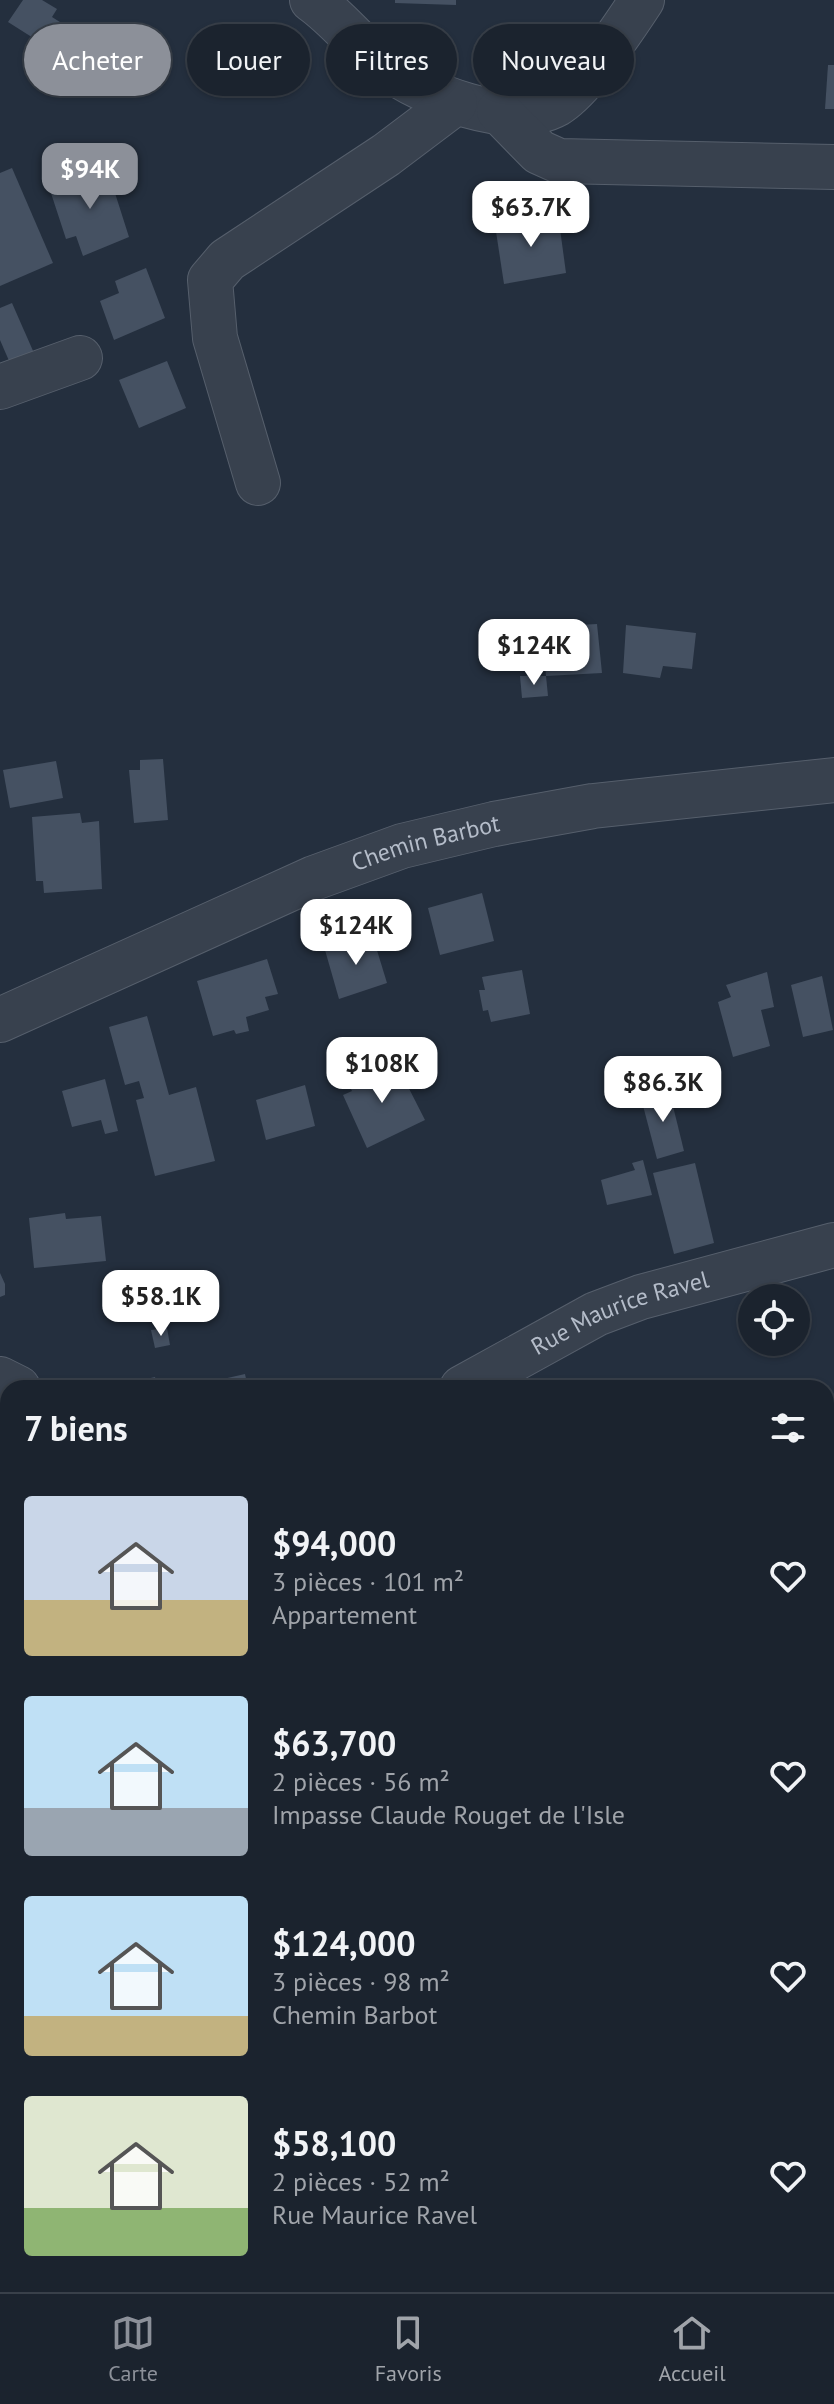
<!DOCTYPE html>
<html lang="fr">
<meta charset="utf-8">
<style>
body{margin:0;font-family:"PT Sans",sans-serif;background:#282f3a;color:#f1f3f6;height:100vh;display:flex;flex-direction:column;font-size:30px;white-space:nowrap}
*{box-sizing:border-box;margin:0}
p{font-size:26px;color:#a0a4aa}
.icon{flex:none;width:44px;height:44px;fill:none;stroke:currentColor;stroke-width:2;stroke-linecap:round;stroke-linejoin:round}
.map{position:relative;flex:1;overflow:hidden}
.sheet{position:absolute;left:0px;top:1380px;width:834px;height:912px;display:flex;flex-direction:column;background:#1b232e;border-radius:24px 24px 0 0;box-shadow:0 2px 6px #0004,0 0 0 2px #39404a}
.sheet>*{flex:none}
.guide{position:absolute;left:24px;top:24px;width:786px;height:72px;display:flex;gap:16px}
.tools{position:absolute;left:738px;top:1284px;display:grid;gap:16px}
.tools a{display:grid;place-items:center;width:72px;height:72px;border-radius:50%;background:#1b232e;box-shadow:0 2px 6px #0004,0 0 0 2px #39404a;font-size:40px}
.price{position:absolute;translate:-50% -68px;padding:0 18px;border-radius:16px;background:#fff;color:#222;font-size:26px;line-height:52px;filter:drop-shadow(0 2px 4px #0008)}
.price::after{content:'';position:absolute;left:50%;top:48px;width:24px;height:18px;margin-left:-12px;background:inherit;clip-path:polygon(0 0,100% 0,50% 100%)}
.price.selected{background:#8c9099;color:#fff}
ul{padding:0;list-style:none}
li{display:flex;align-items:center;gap:24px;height:200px;padding:0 24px}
li span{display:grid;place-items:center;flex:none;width:224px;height:160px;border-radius:8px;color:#555}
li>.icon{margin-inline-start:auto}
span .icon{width:96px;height:96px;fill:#fffc;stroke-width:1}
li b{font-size:34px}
h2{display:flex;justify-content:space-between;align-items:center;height:96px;padding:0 24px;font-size:34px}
.tag{padding:0 28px;border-radius:36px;background:#1b232e;box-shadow:0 2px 6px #0004,0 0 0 2px #39404a;font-size:28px;line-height:72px}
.tag.selected{background:#8c9099;color:#fff}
.tab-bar{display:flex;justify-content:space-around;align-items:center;height:112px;border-top:2px solid #39404a;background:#1b232e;font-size:22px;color:#a0a4aa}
.tab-bar a{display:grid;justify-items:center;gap:4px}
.tab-bar .selected{color:#8c9099}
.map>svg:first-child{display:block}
</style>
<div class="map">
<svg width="834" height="2292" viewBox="0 0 834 2292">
<rect width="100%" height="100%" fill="#242f3e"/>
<g fill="#455162">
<polygon points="23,0 42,0 57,9 52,17 63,24 49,48 8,22"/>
<polygon points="395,0 456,0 456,5 395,3"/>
<polygon points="828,65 834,65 834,109 825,109"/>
<polygon points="12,168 53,263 0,286 0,173"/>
<polygon points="107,168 129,237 83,256 76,236 66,239 49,187"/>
<polygon points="558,214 566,273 504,284 495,225"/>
<polygon points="146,268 165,318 114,340 100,301 119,293 115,281"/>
<polygon points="12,303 37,360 13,370 0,340 0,308"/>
<polygon points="167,361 186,408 139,428 119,380"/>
<polygon points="597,624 602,673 546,676 542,627"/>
<polygon points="626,625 696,633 692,669 663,666 660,678 623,673"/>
<polygon points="520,676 546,676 548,696 522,698"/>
<polygon points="163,759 168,820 134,823 129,770 140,770 140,760"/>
<polygon points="56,761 63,798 10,808 3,770"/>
<polygon points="80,813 82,823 99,821 102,889 44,893 43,881 36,881 32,817"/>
<polygon points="482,893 494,941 440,955 428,908"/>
<polygon points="372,934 387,983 339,999 325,950"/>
<polygon points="267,959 278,994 265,997 269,1010 246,1017 249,1031 236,1034 234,1030 213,1036 197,981"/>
<polygon points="522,970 530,1014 491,1022 488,1010 483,1011 479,990 485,990 482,977"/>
<polygon points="767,972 774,1007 761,1010 770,1046 733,1057 718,1002 731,997 726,985"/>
<polygon points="822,976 833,1030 803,1037 791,985"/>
<polygon points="147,1016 169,1095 196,1087 215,1161 155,1176 136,1100 144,1098 139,1081 125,1085 109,1027"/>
<polygon points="397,1065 425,1120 367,1148 343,1095 352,1091 348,1083 374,1069 378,1075"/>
<polygon points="105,1079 118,1131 105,1134 101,1120 72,1127 62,1091"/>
<polygon points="305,1085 315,1126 266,1140 256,1100"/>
<polygon points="669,1090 684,1151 657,1159 641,1098"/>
<polygon points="643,1160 652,1195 607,1205 601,1180 635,1170 632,1163"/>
<polygon points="695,1163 714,1243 674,1254 653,1173"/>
<polygon points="65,1213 66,1219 101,1216 106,1261 34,1268 29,1218"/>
<polygon points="0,1273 5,1284 5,1295 0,1297"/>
<polygon points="167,1328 170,1345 155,1348 151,1330"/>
<polygon points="245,1374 248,1388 202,1388 201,1384"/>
<polygon points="155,1377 158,1388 111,1388 111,1387"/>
<polygon points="834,1586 834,1650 826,1652 826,1587"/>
<polygon points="8,1821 8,1895 0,1886 0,1827"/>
<polygon points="834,1978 834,2010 826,2012 826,1979"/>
<polygon points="408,2284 424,2284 428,2292 391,2292"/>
</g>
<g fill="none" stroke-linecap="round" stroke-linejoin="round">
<g stroke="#565f6c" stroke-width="46">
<g id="minor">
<path d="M312 0C339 19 358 46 385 66 424 95 510 130 557 104 583 89 625 26 642 0"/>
<polyline points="499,111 539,152 559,161 834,167"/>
<polyline points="0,387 80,358"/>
<polyline points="258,483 215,338 210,280 227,260 386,155 455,103"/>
<path id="s1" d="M0 1020 314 878 402 846 494 824 593 806 834 780"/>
<polyline points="0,1379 18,1388"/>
<path id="s2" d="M462 1388 596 1314 641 1297 834 1245"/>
<polyline points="826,1839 834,1835"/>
</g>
</g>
<g stroke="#414a57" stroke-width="46">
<g id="major">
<polyline points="0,2182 8,2192"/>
<polyline points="55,2284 58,2292"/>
</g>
</g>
<use href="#minor" stroke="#38414e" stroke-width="44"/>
<use href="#major" stroke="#56606e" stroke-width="44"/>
</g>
<g text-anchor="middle" stroke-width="6" stroke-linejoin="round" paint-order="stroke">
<g font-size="24" fill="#b4bcc9" stroke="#1d2633">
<text dy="8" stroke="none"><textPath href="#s1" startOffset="462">Chemin Barbot</textPath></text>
<text dy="8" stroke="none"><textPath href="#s2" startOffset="176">Rue Maurice Ravel</textPath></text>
</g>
</g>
</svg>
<div class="tools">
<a><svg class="icon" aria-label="locate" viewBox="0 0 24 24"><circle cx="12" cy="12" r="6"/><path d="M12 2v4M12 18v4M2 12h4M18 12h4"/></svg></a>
</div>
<b class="price selected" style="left:90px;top:211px">$94K</b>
<b class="price" style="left:531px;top:249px">$63.7K</b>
<b class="price" style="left:534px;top:687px">$124K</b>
<b class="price" style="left:356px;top:967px">$124K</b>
<b class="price" style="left:382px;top:1105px">$108K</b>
<b class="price" style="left:663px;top:1124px">$86.3K</b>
<b class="price" style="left:161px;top:1338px">$58.1K</b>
<div class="guide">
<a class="tag selected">Acheter</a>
<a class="tag">Louer</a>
<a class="tag">Filtres</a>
<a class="tag">Nouveau</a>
</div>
<section class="sheet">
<h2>7 biens<svg class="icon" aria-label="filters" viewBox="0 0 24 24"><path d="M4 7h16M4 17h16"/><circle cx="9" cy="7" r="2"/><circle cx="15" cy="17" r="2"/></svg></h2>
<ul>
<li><span style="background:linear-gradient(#c9d6e8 65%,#c2b280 0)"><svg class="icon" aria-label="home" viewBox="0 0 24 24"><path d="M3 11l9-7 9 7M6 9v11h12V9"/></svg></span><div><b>$94,000</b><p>3 pièces · 101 m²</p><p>Appartement</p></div><svg class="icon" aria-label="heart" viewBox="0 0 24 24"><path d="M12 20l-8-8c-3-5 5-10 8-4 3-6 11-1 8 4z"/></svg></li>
<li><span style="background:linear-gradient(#bfe0f5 70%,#9aa5b1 0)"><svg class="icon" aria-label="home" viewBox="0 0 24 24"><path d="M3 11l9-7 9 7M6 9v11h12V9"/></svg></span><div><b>$63,700</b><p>2 pièces · 56 m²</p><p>Impasse Claude Rouget de l'Isle</p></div><svg class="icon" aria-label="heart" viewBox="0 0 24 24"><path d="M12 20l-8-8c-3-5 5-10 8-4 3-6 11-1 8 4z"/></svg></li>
<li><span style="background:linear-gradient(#bfe0f5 75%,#c2b280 0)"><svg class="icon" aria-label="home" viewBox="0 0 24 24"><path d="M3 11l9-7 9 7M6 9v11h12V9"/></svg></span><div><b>$124,000</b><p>3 pièces · 98 m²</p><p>Chemin Barbot</p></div><svg class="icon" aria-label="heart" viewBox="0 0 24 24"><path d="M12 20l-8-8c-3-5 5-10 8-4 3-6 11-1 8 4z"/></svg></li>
<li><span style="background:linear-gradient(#dfe7d0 70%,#8fb573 0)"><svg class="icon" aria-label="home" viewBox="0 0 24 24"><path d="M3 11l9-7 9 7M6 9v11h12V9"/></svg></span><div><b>$58,100</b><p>2 pièces · 52 m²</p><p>Rue Maurice Ravel</p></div><svg class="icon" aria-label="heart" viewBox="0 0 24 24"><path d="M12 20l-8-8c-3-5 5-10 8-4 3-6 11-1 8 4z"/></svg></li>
</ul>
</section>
</div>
<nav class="tab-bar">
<a class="selected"><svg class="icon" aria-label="map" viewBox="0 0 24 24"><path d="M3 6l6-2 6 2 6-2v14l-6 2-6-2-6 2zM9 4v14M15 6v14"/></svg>Carte</a>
<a><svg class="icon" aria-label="saved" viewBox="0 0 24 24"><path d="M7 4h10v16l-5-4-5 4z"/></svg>Favoris</a>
<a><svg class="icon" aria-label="home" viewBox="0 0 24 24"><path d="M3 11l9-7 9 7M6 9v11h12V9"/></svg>Accueil</a>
</nav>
